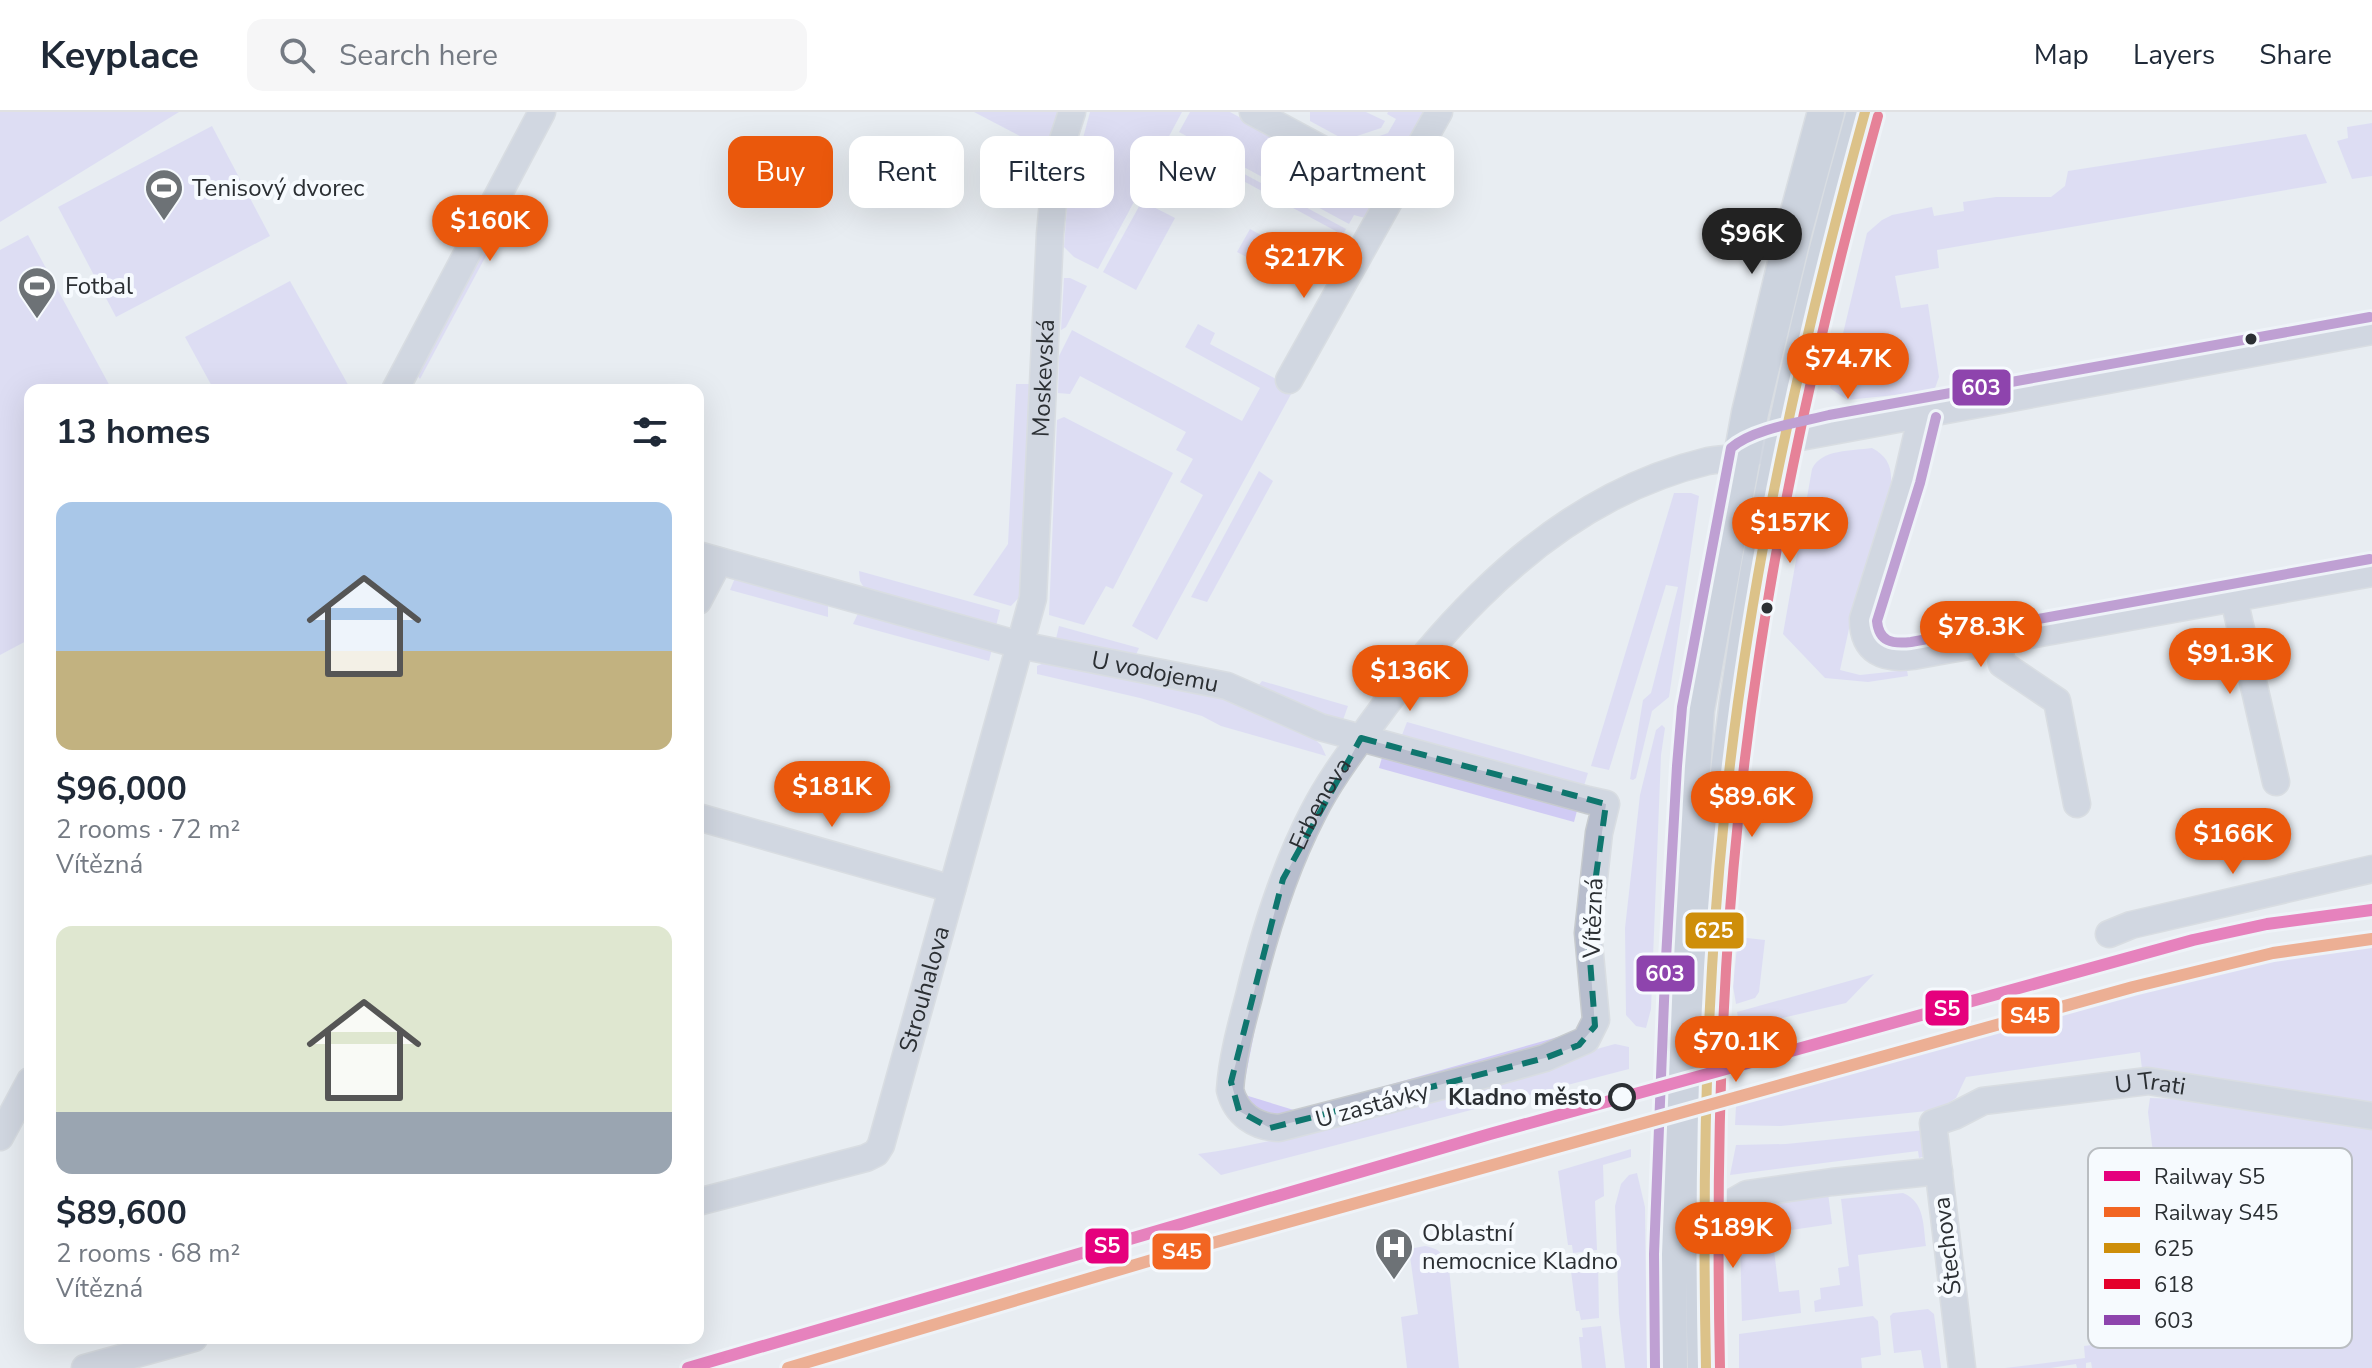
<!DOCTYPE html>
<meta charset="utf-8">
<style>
body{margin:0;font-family:"Nunito Sans",sans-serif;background:#f6f6f7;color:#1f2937;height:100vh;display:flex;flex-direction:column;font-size:30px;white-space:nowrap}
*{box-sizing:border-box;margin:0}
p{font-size:26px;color:#747a83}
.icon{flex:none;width:44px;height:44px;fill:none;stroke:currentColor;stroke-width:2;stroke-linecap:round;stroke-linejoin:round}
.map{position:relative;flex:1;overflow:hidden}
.details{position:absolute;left:24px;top:272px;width:680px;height:960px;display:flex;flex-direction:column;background:#fff;border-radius:16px;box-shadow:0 8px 32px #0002}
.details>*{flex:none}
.hud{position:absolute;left:728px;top:24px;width:760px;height:72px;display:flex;gap:16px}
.price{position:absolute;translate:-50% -68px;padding:0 18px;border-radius:28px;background:#ea580c;color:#fff;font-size:26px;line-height:52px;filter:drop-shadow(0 2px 4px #0008)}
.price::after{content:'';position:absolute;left:50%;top:48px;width:24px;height:18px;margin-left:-12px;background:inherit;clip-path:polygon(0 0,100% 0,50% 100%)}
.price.on{background:#222;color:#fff}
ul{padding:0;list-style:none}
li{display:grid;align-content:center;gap:16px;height:424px;padding:0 32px}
li span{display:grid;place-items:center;height:248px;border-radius:16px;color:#555}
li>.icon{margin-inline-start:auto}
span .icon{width:144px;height:144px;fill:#fffc;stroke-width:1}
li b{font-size:34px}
h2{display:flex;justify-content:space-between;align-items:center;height:96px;padding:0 32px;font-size:34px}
.chip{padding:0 28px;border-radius:16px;background:#fff;box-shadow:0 8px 32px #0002;font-size:28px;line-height:72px}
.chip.on{background:#ea580c;color:#fff}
header{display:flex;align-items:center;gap:48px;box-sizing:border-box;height:112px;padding:0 40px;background:#fff;border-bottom:2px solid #e0e1e3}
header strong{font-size:38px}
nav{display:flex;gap:44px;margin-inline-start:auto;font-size:28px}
.search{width:560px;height:72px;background:#f6f6f7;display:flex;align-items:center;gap:20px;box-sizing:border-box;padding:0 28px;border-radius:16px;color:#747a83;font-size:30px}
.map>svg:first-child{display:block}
</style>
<header>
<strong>Keyplace</strong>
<div class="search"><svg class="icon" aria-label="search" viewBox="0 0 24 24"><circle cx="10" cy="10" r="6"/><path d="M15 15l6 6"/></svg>Search here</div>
<nav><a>Map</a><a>Layers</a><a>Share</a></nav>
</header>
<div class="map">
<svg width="2372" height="1256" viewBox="0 0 2372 1256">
<rect width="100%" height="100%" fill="#e8edf2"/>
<g fill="#d0cbf4">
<polygon points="0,0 179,0 0,110"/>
<polygon points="974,0 1063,0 1051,26 1035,32"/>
<polygon points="1090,0 1182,0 1098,157 1074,145 1064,135 1068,82"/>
<polygon points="1190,0 1230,0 1365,74 1373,91 1365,106 1354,103 1349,112 1179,20"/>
<polygon points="1310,0 1366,0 1385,9 1381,16 1345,28 1310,9"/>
<path d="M1388 0H1424C1416 14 1399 58 1381 54 1369 52 1356 41 1345 36L1388 21 1396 7 1387 2Z"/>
<polygon points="2372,11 2372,64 2352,67 2337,29 2348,26 2347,15"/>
<polygon points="212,14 270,124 116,205 58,95"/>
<polygon points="2306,22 2327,71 1937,138 1939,156 1895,164 1901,196 1928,192 1939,265 1934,279 1847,288 1830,276 1867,121 1882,108 1892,103 1932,95 1934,104 1964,99 1963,90 1996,85 2051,85 2065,74 2068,59"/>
<path d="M998 25C1023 38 1049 42 1045 75L1026 74 985 53Z"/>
<polygon points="1176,25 1346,117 1343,123 1173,31"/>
<polygon points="1142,89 1175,106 1136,178 1103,160"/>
<polygon points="1250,117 1324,157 1336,135 1347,142 1331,171 1272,140 1263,154 1237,140"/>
<polygon points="28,123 112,278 30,278 30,527 0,543 0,138"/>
<polygon points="489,125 495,127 420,267 417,263"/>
<polygon points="1064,166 1070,166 1087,174 1066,215 1061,218"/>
<polygon points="290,169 351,278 214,278 185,225"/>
<polygon points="1198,212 1215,221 1210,232 1278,268 1296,273 1157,528 1132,514 1203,383 1180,370 1193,347 1176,338 1186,320 1080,264 1070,282 1058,281 1059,244 1072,218 1242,309 1260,276 1185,235"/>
<polygon points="1016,272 1034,272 1025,479 1011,494 973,483 1008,432"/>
<polygon points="1064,305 1173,361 1113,477 1106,474 1084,513 1049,503 1057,308"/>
<path d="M1872 336C1887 344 1892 354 1891 371L1854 494 1840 558 1860 563 1907 558 1908 564 1868 570 1825 566 1783 522 1812 357C1821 337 1852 339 1872 336Z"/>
<polygon points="1259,359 1273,369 1207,490 1191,485"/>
<polygon points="1674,381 1691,381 1699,384 1669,585 1652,599 1636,666 1633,668 1630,667 1643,588 1651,581 1678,475 1666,473 1609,658 1591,654"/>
<polygon points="859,459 1000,498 996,514 866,479 860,469"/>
<polygon points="735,466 828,489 828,505 730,478"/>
<polygon points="860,497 992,537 989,549 853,512"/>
<polygon points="1059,514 1139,536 1134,547 1055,531"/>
<polygon points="1046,550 1123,567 1215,581 1276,611 1312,625 1321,633 1326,644 1221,614 1202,604 1140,586 1037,562 1037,554"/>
<polygon points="1262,569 1348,594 1343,608 1334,607 1258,574"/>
<polygon points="1407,610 1588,661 1583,677 1411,629 1402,623"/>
<polygon points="1662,613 1665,616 1661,643 1651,897 1646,916 1636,914 1626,903 1625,816 1640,683 1656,618"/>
<polygon points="1383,642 1578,695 1574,710 1379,656"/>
<polygon points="1738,825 1765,828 1759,880 1755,886 1736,892 1733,874"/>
<polygon points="2372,828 2372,994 2142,957 2140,940 1966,965 1956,986 1937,998 1781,1014 1735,1013 1736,994 1969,924 2284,839 2332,829"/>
<polygon points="1874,862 1846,891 1740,916 1737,900"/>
<polygon points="1254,908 1256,912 1243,978 1245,983 1297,999 1575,920 1569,928 1272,1008 1240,983"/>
<path d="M1615 932 1629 935V957L1221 1063 1198 1042C1340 1021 1476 969 1615 932Z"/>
<polygon points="2150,986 2180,987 2372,1017 2372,1256 2092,1256 2091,1250 2086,1251 2086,1256 2077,1256 2076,1252 2051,1256 2005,1256 2085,1246 2084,1234 2175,1222 2148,1000"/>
<polygon points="1936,1017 1941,1039 1919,1046 1918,1039 1730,1063 1736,1033 1786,1032"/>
<polygon points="1631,1037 1631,1045 1603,1053 1604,1084 1595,1089 1597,1138 1573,1141 1572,1133 1568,1133 1558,1059"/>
<polygon points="1637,1061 1645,1095 1647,1256 1625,1256 1619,1202 1615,1094 1621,1072 1629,1063"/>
<path d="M1828 1081 1832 1112 1772 1121 1779 1180 1799 1178 1801 1201 1742 1209 1740 1128 1736 1113C1752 1083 1798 1086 1828 1081Z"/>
<path d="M1903 1081C1925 1090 1923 1113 1926 1134L1858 1143 1863 1194 1815 1200 1814 1189 1821 1187 1820 1176 1840 1173 1838 1156 1849 1154 1841 1087Z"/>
<path d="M1425 1134C1440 1137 1444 1142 1449 1156L1459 1256H1407L1401 1205 1418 1202 1409 1137Z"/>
<polygon points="1598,1147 1599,1206 1581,1208 1579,1199 1576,1199 1571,1159 1575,1158 1574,1150"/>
<polygon points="1928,1197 1934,1202 1941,1256 1924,1256 1921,1238 1894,1241 1890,1204 1893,1201"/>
<polygon points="1873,1204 1878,1209 1881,1243 1861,1246 1862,1256 1739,1256 1739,1222"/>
<polygon points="1601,1214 1606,1256 1582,1256 1579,1225 1583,1225 1582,1216"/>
</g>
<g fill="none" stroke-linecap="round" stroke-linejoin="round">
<g stroke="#c7cbcf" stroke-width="29">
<g id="street">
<polyline points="1253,0 1396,77"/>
<polyline points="1289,268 1439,0"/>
<polyline points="395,278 542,0"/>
<path d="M1922 302 1907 367 1863 507C1863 540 1884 548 1913 544L2372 461"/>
<path id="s1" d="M698 443 1020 533 1227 574 1320 615 1361 626 1588 688 1606 692 1599 721 1588 821 1596 908 1586 928 1545 946 1488 962 1279 1016C1255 1015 1236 1002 1230 978 1232 947 1241 914 1249 884 1264 821 1283 759 1313 701 1329 669 1351 640 1372 611 1436 523 1514 436 1612 385 1643 369 1675 357 1708 349 1720 347 1733 347 1744 344 1758 340 1771 333 1784 328L2372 219"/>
<polyline points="2234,487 2276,670"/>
<polyline points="698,489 719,449"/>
<polyline points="1998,529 2002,552 2057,589 2077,692"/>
<polyline points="698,705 952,777"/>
<polyline points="2109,822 2131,813 2372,757"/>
<polyline points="0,1025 30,969"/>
<path id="s2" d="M698 1090 866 1046 876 1041 881 1033 1033 486 1050 122 1057 46 1072 0"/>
<polyline points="1702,1123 1719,1098 1747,1082 1832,1070 1939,1059"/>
<polyline points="85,1256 194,1226"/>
<path id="s3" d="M1962 1256 1933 1011 1954 1004 1983 989 2148 969 2372 1004"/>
</g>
</g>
<g stroke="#c7cbcf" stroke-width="39">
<g id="secondary">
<polyline points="1669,1256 1668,1143 1679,865 1696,598 1750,301 1794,118 1826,0"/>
<path d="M1706 1256C1698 1012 1709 765 1748 523 1776 346 1816 172 1865 0"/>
</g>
</g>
<use href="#street" stroke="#b7bdcd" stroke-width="26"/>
<use href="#secondary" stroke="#acb4c6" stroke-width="36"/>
<g stroke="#f6fafe" stroke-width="16">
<path id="bus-1" d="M1706 1256C1702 1073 1705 890 1724 707 1748 468 1801 232 1865 0"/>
</g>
<g stroke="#f6fafe" stroke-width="16">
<path id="bus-2" d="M1720 1256C1716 1073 1719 891 1738 709 1762 470 1814 235 1878 4"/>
</g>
<g stroke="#f6fafe" stroke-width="16">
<g id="bus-3">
<path d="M1936 305 1920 371 1877 509C1879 530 1892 532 1911 530L2370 447"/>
<path d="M1655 1256 1654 1142 1665 864 1677 654 1682 595 1731 336C1752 317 1801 310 1829 303L2370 205"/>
</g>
</g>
<use href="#bus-1" stroke="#ce8e0a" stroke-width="10"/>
<use href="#bus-2" stroke="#e4002b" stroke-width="10"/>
<use href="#bus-3" stroke="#8e44ad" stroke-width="10"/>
<g stroke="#f6fafe" stroke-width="18">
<polyline id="rail-1" points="688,1256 1490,1022 2193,828 2267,812 2372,798"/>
</g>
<g stroke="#f6fafe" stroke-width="18">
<polyline id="rail-2" points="788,1256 1162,1145 2133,875 2273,841 2372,827"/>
</g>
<use href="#rail-1" stroke="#e5007d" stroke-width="12"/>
<use href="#rail-2" stroke="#f26522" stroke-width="12"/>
</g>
<path d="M0 0H2372V1256H0ZM1361 626 1606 692 1588 821 1595 914 1579 933 1545 946 1270 1016 1239 999 1231 970 1283 767Z" fill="#e8edf2" fill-opacity=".55" fill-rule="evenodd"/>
<path fill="none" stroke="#0f766e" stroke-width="6" stroke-dasharray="16 10" stroke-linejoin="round" d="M1361 626 1606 692 1588 821 1595 914 1579 933 1545 946 1270 1016 1239 999 1231 970 1283 767Z"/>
<defs>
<g id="stadium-pin" transform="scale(2)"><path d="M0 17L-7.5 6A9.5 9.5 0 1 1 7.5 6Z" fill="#6d7276" stroke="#f6fafe"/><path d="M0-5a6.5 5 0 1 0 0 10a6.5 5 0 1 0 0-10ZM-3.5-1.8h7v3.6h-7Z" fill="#fff"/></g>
<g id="hospital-pin" transform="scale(2)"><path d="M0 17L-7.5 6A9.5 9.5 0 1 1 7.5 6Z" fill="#6d7276" stroke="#f6fafe"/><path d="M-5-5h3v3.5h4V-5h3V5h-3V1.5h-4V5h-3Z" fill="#fff"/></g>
</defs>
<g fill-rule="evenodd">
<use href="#stadium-pin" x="164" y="76"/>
<use href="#stadium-pin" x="37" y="174"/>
<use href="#hospital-pin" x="1394" y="1135"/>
</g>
<g fill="#2b2f33" stroke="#f6fafe" stroke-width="3">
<circle cx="2251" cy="227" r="7"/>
<circle cx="1767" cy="496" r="7"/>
</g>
<circle fill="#f6fafe" stroke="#2b2f33" stroke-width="4" cx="1622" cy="985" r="12"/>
<g text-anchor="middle" stroke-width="8" stroke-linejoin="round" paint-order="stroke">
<g font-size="24" fill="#2b2f33" stroke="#f6fafe" text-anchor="start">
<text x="192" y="84">Tenisový dvorec</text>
<text x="65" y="182">Fotbal</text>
<text x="1422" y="1129">Oblastní<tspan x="1422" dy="28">nemocnice Kladno</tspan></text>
</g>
<g font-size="24" fill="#2b2f33" stroke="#f6fafe">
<text dy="8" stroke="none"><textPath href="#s2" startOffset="982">Moskevská</textPath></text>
<text dy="8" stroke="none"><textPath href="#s1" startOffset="472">U vodojemu</textPath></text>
<text dy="8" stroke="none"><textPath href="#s1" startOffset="1872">Erbenova</textPath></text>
<text transform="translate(1593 806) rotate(-88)" y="8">Vítězná</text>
<text dy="8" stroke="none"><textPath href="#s2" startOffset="356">Strouhalova</textPath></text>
<text dy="8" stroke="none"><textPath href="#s3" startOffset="470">U Trati</textPath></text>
<text transform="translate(1372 993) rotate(-15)" y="8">U zastávky</text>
<text transform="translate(1947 1134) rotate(-97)" y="8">Štechova</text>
</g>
<g font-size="24" font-weight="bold" fill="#2b2f33" stroke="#f6fafe" text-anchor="end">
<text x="1602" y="993">Kladno město</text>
</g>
</g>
<rect x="2088" y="1036" width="264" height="200" rx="12" fill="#f6fafe" stroke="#b9bdc1" stroke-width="2"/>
<rect x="2104" y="1059" width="36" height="10" fill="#e5007d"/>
<rect x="2104" y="1095" width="36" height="10" fill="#f26522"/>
<rect x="2104" y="1131" width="36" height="10" fill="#ce8e0a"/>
<rect x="2104" y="1167" width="36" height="10" fill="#e4002b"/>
<rect x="2104" y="1203" width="36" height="10" fill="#8e44ad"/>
<g font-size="22" fill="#2b2f33">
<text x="2154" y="1072">Railway S5</text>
<text x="2154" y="1108">Railway S45</text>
<text x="2154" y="1144">625</text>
<text x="2154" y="1180">618</text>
<text x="2154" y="1216">603</text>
</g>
<g stroke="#f6fafe" stroke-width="3">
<rect x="1951" y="256" width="61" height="39" rx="8" fill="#8e44ad"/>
<rect x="1684" y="799" width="61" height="39" rx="8" fill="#ce8e0a"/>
<rect x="1635" y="842" width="61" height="39" rx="8" fill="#8e44ad"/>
<rect x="1924" y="877" width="46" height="38" rx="8" fill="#e5007d"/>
<rect x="2000" y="884" width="61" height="39" rx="8" fill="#f26522"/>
<rect x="1084" y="1115" width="46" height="38" rx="8" fill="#e5007d"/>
<rect x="1151" y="1120" width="61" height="39" rx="8" fill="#f26522"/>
</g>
<g font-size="22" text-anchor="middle" font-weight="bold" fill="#fff">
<text x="1981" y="283">603</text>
<text x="1714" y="826">625</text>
<text x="1665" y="869">603</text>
<text x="1947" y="904">S5</text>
<text x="2030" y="911">S45</text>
<text x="1107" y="1141">S5</text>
<text x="1182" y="1147">S45</text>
</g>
</svg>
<b class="price" style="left:490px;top:151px">$160K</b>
<b class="price on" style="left:1752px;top:164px">$96K</b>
<b class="price" style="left:1304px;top:188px">$217K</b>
<b class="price" style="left:1848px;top:289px">$74.7K</b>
<b class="price" style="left:1790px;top:453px">$157K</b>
<b class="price" style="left:1981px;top:557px">$78.3K</b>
<b class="price" style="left:2230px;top:584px">$91.3K</b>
<b class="price" style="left:1410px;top:601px">$136K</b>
<b class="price" style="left:832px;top:717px">$181K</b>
<b class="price" style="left:1752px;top:727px">$89.6K</b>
<b class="price" style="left:2233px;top:764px">$166K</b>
<b class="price" style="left:1736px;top:972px">$70.1K</b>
<b class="price" style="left:1733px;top:1158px">$189K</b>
<div class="hud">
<a class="chip on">Buy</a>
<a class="chip">Rent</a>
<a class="chip">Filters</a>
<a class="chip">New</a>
<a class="chip">Apartment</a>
</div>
<section class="details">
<h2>13 homes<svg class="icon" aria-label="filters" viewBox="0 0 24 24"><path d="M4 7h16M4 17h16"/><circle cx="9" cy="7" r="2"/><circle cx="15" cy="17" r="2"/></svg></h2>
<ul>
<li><span style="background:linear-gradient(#a9c7e8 60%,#c2b280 0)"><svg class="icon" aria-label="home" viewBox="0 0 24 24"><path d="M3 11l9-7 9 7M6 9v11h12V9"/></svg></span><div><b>$96,000</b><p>2 rooms · 72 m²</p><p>Vítězná</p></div></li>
<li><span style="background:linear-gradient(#dfe7d0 75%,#9aa5b1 0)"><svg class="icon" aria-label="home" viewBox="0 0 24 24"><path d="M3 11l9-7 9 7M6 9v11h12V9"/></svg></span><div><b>$89,600</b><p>2 rooms · 68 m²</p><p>Vítězná</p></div></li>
</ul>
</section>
</div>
